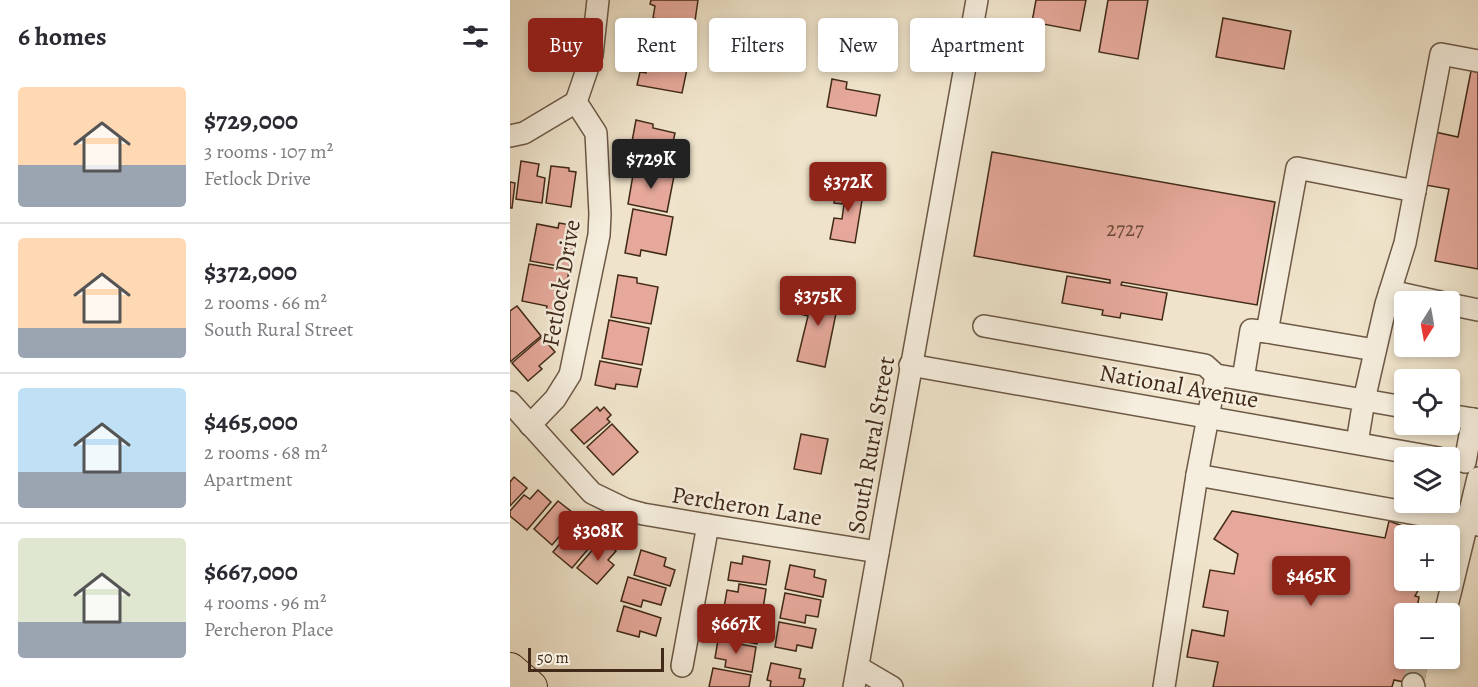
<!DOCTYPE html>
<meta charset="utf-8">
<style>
body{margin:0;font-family:Alegreya,serif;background:#f7f7f7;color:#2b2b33;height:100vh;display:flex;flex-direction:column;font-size:22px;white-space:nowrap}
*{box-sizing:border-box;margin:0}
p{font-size:20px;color:#7c7c81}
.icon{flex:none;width:33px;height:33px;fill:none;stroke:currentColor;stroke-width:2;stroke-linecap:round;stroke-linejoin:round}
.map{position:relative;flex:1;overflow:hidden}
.panel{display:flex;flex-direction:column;background:#fff;width:510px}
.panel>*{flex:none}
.guide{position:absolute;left:18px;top:18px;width:570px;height:54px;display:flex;gap:12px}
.needle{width:39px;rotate:191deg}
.controls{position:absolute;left:884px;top:291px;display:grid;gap:12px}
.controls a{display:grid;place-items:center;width:66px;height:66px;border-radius:6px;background:#fff;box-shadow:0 3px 9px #0003;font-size:30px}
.scale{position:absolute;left:18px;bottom:15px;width:136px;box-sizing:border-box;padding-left:6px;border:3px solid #412a18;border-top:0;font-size:16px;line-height:21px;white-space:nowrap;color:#412a18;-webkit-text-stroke:4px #f5eddd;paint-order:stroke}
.price{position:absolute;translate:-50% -51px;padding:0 14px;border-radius:6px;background:#8f2418;color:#fff;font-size:20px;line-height:39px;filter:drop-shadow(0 2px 3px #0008)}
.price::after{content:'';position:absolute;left:50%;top:36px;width:18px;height:14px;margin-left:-9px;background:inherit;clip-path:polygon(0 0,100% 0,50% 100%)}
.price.on{background:#222;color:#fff}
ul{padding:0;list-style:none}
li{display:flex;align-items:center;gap:18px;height:150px;padding:0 18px}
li+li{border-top:2px solid #e1e1e2}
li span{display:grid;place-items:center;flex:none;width:168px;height:120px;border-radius:6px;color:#555}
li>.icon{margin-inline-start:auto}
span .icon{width:72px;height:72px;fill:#fffc;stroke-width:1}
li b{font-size:26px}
h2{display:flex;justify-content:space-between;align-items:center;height:72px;padding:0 18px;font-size:26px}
.tag{padding:0 21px;border-radius:6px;background:#fff;box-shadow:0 3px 9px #0003;font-size:21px;line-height:54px}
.tag.on{background:#8f2418;color:#fff}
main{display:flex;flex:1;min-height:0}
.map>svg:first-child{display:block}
</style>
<main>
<section class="panel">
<h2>6 homes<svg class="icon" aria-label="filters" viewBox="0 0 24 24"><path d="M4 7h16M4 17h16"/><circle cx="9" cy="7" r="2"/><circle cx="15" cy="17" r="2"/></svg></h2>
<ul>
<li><span style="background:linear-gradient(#ffd9b3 65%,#9aa5b1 0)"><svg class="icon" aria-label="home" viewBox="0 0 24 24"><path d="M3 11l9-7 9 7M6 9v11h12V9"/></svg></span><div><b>$729,000</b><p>3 rooms · 107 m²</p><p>Fetlock Drive</p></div></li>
<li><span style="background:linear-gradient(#ffd9b3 75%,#9aa5b1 0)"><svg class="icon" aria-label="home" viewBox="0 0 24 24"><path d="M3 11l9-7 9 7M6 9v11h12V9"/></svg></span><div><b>$372,000</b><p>2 rooms · 66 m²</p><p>South Rural Street</p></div></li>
<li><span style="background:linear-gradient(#bfe0f5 70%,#9aa5b1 0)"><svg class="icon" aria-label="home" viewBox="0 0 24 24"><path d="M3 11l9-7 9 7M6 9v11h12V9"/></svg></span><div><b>$465,000</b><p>2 rooms · 68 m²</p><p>Apartment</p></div></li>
<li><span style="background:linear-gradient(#dfe7d0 70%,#9aa5b1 0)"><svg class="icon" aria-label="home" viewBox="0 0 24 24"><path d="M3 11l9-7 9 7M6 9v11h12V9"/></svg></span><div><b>$667,000</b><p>4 rooms · 96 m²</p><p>Percheron Place</p></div></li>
</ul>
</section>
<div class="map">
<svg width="968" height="687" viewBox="0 0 968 687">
<rect width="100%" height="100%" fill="#efe4cb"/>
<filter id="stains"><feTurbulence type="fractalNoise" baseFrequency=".00333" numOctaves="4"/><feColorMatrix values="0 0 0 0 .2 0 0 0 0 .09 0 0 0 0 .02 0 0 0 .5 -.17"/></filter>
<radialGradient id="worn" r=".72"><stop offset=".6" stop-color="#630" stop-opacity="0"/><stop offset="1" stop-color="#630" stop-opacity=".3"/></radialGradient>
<g fill="#e5a89a" stroke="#412a18" stroke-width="1.5">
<polygon points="141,0 188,0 185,21 171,19 170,23 143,18 145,6 140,4"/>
<polygon points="526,0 576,0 570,31 522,22"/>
<polygon points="598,0 638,0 628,59 589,52"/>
<polygon points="713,18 781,31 774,69 706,57"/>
<polygon points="147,33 182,39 178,63 133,54 135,42 141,43 142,35 147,35"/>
<polygon points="142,63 177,69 172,93 127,85 130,72 136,73 137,65 142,66"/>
<polygon points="961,71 968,72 968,269 925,261 939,189 915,185 925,132 948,137"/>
<polygon points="322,79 337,82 336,89 370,95 366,116 317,107"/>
<polygon points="126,120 143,124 143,128 165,133 157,170 118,163"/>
<polygon points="482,152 765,202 747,305 612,282 611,285 657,293 652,320 611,313 610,318 592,315 593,310 552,303 557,276 600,283 600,280 464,256"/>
<polygon points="11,161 29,164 27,176 35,178 32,203 6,199"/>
<polygon points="41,166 59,168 59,171 66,172 61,207 36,203"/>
<polygon points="124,169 164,176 157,212 118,204"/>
<polygon points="0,182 5,183 2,208 0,208"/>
<polygon points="327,183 354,188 345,243 320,239 324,218 332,219 334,204 324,203"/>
<polygon points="123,209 163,217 156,255 131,250 130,256 115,253"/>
<polygon points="49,223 67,226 59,268 20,261 27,224 48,228"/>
<polygon points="19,264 59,271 51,314 36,311 37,306 12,301"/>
<polygon points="108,275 127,278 127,283 148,287 141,324 101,317"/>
<polygon points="304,289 330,294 315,367 287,361 298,316 290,314 293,301 301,302"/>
<polygon points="7,306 31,336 0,362 0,311"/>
<polygon points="99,320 139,328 132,365 92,358"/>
<polygon points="32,337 45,352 29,366 32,369 18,381 2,363"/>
<polygon points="90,361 131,369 127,387 106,384 105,389 85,385"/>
<polygon points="87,407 90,411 94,407 101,415 97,419 100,422 74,444 61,430"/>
<polygon points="102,424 128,452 103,475 77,447"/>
<polygon points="291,434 318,439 311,474 284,469"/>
<polygon points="4,477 17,488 0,506 0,482"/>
<polygon points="28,490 41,502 17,530 0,516 0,511 14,495 20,499"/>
<polygon points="48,501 62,512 54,521 59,525 42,545 24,529"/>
<polygon points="722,511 875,538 879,521 890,525 901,531 920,518 933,536 894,536 894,580 914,580 905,596 909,597 906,614 894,614 894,658 918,658 913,686 884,680 882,687 703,687 708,662 677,657 682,630 714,636 718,611 693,607 700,570 724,574 728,554 704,539"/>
<polygon points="67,523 80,535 73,543 79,548 62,568 43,552"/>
<polygon points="91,540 106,551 98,560 104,565 87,584 67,568"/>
<polygon points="131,550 156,558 154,566 165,570 160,586 124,575"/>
<polygon points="233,556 260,561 256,585 218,580 221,562 232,564"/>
<polygon points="280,565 305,570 304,577 316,580 313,597 275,589"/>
<polygon points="118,577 156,588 151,605 133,600 131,607 111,601"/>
<polygon points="229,584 256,589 252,615 214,608 217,590 228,592"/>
<polygon points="275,593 311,600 308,617 296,615 295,623 270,618"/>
<polygon points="114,606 151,618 146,636 130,631 129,637 107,631"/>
<polygon points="224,613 251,618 247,644 208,637 211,620 222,622"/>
<polygon points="269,622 306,629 302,648 287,645 286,651 265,647"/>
<polygon points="208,640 246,647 242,672 215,667 216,660 205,658"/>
<polygon points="261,663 291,669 289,678 295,679 293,687 260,687 261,681 257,680"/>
<polygon points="203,668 241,675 239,687 199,687"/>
</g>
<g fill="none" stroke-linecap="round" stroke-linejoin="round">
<polyline stroke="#ccbfa7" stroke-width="21" stroke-dasharray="21 10" stroke-linecap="butt" points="903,684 909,658"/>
<g stroke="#6c5845" stroke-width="24">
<g id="minor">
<polyline points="0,136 14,133 66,102"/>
<polyline points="880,291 930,302"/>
<polyline points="939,304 968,310"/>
<polyline points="474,326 695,365 706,375"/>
<polyline points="757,332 865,350"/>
<polyline points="400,365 929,458"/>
<polyline points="733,379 741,330 757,332 787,168 905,191"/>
<polyline points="0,402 82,493 115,509 133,514 198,525 368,552"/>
<polyline points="894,407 854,400 876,304 895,243 931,54 968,61"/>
<polyline points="939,415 968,420"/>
<polyline points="20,425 45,399 60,375 89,235 90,214 86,133 66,102 82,55 88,0"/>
<polyline points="955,462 963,419"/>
<polyline points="687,475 968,525"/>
<polyline points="935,614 968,478"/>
<polyline points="172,666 198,525"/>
<polyline points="348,667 382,687"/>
<polyline points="903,684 904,687"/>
<polyline points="344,687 467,0"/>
<polyline points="654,687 687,475 706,375 854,400 847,443"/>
</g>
</g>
<g stroke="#412a18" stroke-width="34">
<polyline id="highway" points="0,669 21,687"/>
</g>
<use href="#minor" stroke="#f5eddd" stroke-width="21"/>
<use href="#highway" stroke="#efe4cb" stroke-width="32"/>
</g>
<g text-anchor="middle" stroke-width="5" stroke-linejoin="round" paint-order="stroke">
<g font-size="21" fill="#6a4a38">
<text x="615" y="236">2727</text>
</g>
<g font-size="24" fill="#412a18" stroke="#f5eddd">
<text transform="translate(51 283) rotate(-80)" y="8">Fetlock Drive</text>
<text transform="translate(669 386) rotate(10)" y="8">National Avenue</text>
<text transform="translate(361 445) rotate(-80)" y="8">South Rural Street</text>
<text transform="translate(237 506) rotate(9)" y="8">Percheron Lane</text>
</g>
</g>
<rect width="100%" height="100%" filter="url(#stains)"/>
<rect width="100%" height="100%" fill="url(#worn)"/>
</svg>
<div class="controls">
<a><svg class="needle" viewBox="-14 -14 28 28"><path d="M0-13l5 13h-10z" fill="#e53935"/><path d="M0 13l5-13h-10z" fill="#7c7c81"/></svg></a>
<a><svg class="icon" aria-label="locate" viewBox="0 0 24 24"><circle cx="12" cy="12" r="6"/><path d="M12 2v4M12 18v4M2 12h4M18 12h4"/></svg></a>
<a><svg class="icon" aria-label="layers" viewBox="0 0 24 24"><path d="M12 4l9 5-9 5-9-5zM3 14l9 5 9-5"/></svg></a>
<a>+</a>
<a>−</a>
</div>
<div class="scale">50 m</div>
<b class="price on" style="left:141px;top:190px">$729K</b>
<b class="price" style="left:338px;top:213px">$372K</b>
<b class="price" style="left:308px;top:327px">$375K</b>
<b class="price" style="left:88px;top:562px">$308K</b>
<b class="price" style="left:801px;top:607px">$465K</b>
<b class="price" style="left:226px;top:655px">$667K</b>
<div class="guide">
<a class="tag on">Buy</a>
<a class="tag">Rent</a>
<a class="tag">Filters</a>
<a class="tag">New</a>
<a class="tag">Apartment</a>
</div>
</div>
</main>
